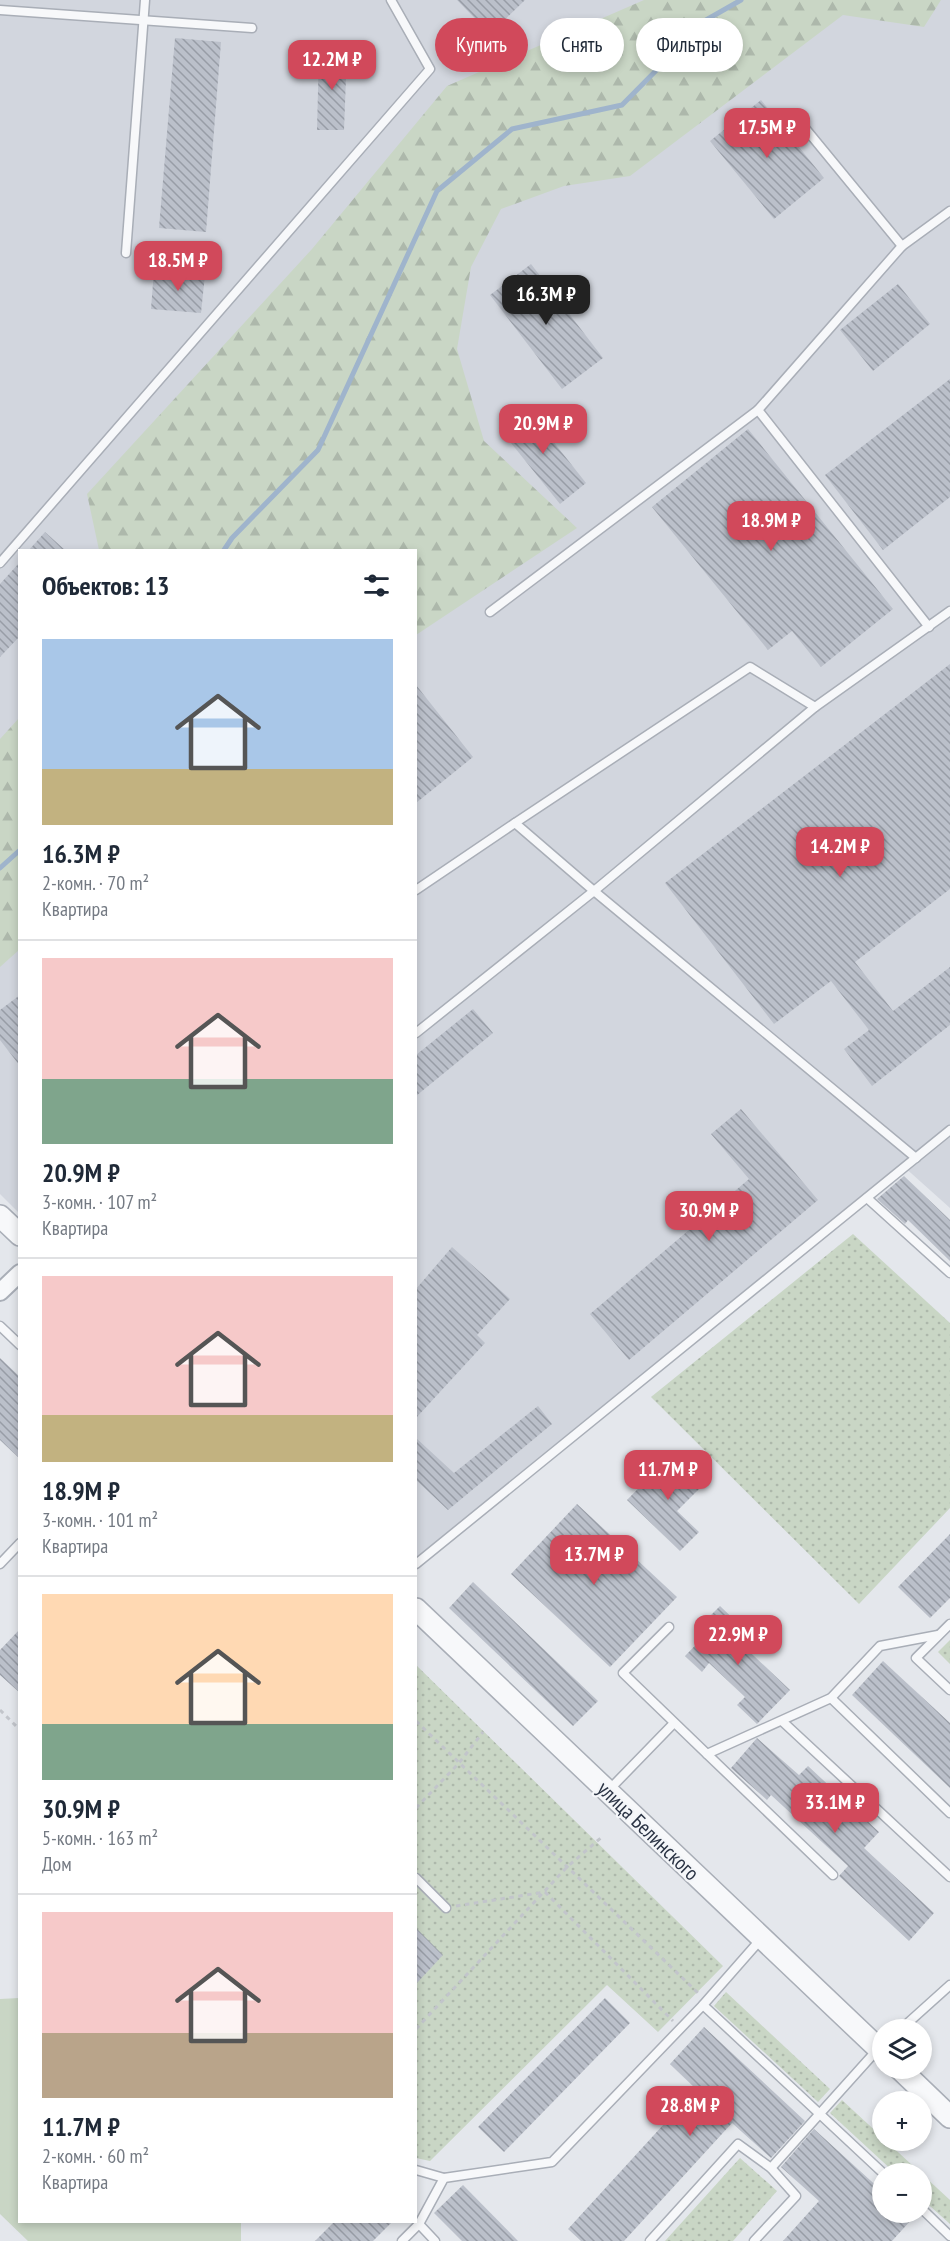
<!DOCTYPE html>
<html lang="ru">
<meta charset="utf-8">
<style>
body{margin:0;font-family:"PT Sans Narrow",sans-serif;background:#f6f6f7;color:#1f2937;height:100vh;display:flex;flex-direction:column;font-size:22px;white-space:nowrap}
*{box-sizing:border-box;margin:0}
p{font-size:20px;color:#747a83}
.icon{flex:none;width:33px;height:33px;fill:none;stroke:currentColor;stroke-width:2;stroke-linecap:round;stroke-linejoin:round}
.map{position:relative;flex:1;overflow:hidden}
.sheet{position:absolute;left:18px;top:549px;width:399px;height:1674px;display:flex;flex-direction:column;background:#fff;border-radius:0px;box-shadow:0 3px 9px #0003}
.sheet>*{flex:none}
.hud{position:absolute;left:435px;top:18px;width:424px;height:54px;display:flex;gap:12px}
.tools{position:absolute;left:872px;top:2019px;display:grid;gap:12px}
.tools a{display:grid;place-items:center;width:60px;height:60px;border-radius:50%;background:#fff;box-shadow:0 3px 9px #0003;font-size:30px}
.price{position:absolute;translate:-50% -51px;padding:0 14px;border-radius:12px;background:#d1495b;color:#fff;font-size:20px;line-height:39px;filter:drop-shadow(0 2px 3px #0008)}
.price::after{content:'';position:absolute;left:50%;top:36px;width:18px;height:14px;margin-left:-9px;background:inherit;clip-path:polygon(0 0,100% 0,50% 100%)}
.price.active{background:#222;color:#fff}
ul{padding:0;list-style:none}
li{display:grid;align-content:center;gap:12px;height:318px;padding:0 24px}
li+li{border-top:2px solid #e0e1e3}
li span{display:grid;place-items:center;height:186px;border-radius:0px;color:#555}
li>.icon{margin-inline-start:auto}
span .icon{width:108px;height:108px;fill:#fffc;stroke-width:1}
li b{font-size:26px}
h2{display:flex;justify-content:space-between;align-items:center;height:72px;padding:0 24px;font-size:26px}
.chip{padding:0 21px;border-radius:27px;background:#fff;box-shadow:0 3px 9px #0003;font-size:21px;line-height:54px}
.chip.active{background:#d1495b;color:#fff}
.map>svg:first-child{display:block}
</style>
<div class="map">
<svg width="950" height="2241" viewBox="0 0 950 2241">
<defs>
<pattern id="grass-dots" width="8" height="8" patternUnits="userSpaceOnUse" patternTransform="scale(1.5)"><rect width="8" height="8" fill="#c9d6c5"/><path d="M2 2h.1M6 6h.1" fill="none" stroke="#adb8ab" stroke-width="1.8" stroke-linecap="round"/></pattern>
<pattern id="forest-firs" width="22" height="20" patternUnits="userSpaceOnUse" patternTransform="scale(1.5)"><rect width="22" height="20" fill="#c9d6c5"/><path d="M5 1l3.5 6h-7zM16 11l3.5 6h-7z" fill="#adb8ab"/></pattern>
<pattern id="building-back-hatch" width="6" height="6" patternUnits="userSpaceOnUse" patternTransform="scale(1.5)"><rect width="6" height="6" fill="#bbc0ca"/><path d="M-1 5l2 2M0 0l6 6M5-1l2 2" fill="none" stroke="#989da6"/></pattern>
</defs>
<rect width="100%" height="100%" fill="#e4e7ec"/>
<polygon fill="#d2d6de" points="0,0 950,0 950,1208 902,1165 416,1561 416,550 20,550 19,1213 0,1194"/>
<g fill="url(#grass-dots)">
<polygon points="853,1234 950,1323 950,1508 859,1604 651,1397"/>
<polygon points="950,1640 950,1664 938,1652"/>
<polygon points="416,1665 723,1966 658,2032 607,1985 430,2161 416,2158"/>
<polygon points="726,1992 830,2089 818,2102 714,2006"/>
<polygon points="842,2100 882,2137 882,2140 886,2141 950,2200 950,2224 921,2198 921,2174 895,2173 830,2113"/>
<polygon points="740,2158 777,2191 733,2241 665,2241"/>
</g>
<g fill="url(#forest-firs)">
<polygon points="644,0 941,0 924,27 843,15 630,176 564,186 501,209 471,267 457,349 484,441 577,528 416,635 416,550 99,550 87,494 312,249 447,86"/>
<polygon points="19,718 19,950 0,967 0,739"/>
</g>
<polygon fill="#c9d6c5" points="19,1998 20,2222 241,2222 241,2241 28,2241 0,2214 0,1999"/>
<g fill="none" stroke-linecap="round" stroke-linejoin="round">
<g stroke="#9fb4cc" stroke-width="5">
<polyline points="224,550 232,538 318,450 437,191 512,129 622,105 706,20 741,0"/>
<polyline points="0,868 20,850"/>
</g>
</g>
<g fill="url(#building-back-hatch)">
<polygon points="457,0 525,0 490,34"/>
<polygon points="175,38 221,42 206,232 159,228"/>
<polygon points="319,51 347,52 344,130 317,130"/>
<polygon points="761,100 824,178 774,219 710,141"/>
<polygon points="531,264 603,358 562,389 490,295"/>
<polygon points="154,270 205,275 201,313 151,309"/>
<polygon points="898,284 930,324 873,371 840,330"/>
<polygon points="950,379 950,497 883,550 825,475"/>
<polygon points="526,407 586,483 560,504 499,428"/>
<polygon points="748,429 893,609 821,667 792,631 768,650 652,507"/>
<polygon points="45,532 65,550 29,550"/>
<polygon points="20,562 20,636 0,657 0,584"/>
<polygon points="950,664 950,889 855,962 893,1011 950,967 950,1025 872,1086 844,1049 869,1030 831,981 774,1024 665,883"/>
<polygon points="416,685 473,757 416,803"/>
<polygon points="20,995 20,1066 0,1040 0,1010"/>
<polygon points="473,1009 493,1033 416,1096 416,1055"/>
<polygon points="741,1109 818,1200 629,1360 590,1314 749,1179 711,1134"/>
<polygon points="904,1176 950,1220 950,1261 908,1220 905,1224 877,1199"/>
<polygon points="452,1247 510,1299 477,1335 485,1343 416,1418 416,1289"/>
<polygon points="0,1358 20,1377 20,1459 0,1440"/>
<polygon points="538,1406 552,1424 448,1510 416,1480 416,1438 454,1473"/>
<polygon points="672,1454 703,1485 677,1511 699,1532 680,1551 627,1500"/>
<polygon points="577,1504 677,1597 610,1667 511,1574"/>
<polygon points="950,1534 950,1598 930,1618 898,1587"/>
<polygon points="473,1582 598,1701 573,1726 449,1608"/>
<polygon points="720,1606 744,1629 735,1638 790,1690 757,1724 737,1705 745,1697 709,1663 702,1672 685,1656 714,1626 707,1619"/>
<polygon points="20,1629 20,1693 0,1675 0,1650"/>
<polygon points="883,1661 950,1723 950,1788 852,1695"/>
<polygon points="757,1738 799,1775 808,1766 879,1832 864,1848 934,1913 909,1941 839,1876 848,1866 771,1795 767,1800 731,1768"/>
<polygon points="416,1928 443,1955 416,1984"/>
<polygon points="605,1998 630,2023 504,2152 478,2127"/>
<polygon points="704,2027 805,2121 771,2158 732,2123 624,2241 581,2241 568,2229 696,2089 670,2064"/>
<polygon points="814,2129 882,2191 882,2212 905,2212 912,2219 892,2241 783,2241 819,2201 781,2167"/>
<polygon points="463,2185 518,2241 462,2241 434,2213"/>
<polygon points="334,2222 392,2222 373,2241 315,2241"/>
</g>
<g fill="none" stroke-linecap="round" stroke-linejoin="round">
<g stroke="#a9aeb7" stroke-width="11">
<g id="service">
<polyline points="0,10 252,28"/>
<polyline points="805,128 902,246 950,211"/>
<polyline points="902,246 758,410 929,627"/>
<polyline points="126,253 145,0"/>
<polyline points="0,563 430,69 391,0"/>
<polyline points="490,612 758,410"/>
<polyline points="515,823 750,667 815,707"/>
<polyline points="416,890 515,823 594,891 916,1158"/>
<polyline points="416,1033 594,891 815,707 950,611"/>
<polyline points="867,1198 950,1273"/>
<polyline points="0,1326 20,1345"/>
<polyline points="0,1564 20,1543"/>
<polyline points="416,1564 950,1130"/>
<polyline points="950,1624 916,1658 950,1690"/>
<polyline points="669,1627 623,1673 707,1754 831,1698 880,1646 938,1635"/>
<polyline points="831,1698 950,1813"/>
<polyline points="782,1721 950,1877"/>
<polyline points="707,1754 833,1875"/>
<polyline points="607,1792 674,1723"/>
<polyline points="416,1878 446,1908"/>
<polyline points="703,2005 884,2174"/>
<polyline points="900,2030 950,1985"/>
<polyline points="771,2168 877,2050"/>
<polyline points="416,2170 444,2178"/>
<polyline points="921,2208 950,2236"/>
<polyline points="419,2224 435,2241"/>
<polyline points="402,2241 419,2224 444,2178 552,2162 703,2005 761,1939"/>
<polyline points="650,2241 738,2144 771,2168 796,2196 754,2241"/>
</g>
</g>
<g stroke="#a9aeb7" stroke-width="20">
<polyline id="minor" points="0,1292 20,1273"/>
</g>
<g stroke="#a9aeb7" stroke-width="24">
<g id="tertiary">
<polyline points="0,1216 20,1235"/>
<polyline points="416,1609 882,2052"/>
<polyline points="899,2068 950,2117"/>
</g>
</g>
<g stroke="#c2c5cb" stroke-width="3" stroke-dasharray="4.5 4.5" stroke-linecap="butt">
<polyline points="0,1710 20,1730"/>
<polyline points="416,1721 698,1993"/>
<polyline points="416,1808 459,1763 483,1732"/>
<polyline points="456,1906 545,1892 673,2021"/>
<polyline points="416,2029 567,1867 603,1836"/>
</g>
<use href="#service" stroke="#f7f8fa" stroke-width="8"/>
<use href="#minor" stroke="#f7f8fa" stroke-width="16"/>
<use href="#tertiary" stroke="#f7f8fa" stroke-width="21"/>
</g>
<g text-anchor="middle" stroke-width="4.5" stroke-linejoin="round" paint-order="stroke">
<g font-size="21" fill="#2b3445" stroke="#f4f6f9">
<text transform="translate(648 1831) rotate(44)" y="7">улица Белинского</text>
</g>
</g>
</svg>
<div class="tools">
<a><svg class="icon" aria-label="layers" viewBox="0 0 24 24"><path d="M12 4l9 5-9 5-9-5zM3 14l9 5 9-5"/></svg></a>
<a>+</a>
<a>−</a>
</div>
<b class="price" style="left:332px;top:91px">12.2M ₽</b>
<b class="price" style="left:767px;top:159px">17.5M ₽</b>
<b class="price" style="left:178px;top:292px">18.5M ₽</b>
<b class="price active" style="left:546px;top:326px">16.3M ₽</b>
<b class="price" style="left:543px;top:455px">20.9M ₽</b>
<b class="price" style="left:771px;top:552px">18.9M ₽</b>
<b class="price" style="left:840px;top:878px">14.2M ₽</b>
<b class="price" style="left:709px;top:1242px">30.9M ₽</b>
<b class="price" style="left:668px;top:1501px">11.7M ₽</b>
<b class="price" style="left:594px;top:1586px">13.7M ₽</b>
<b class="price" style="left:738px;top:1666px">22.9M ₽</b>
<b class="price" style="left:835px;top:1834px">33.1M ₽</b>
<b class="price" style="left:690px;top:2137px">28.8M ₽</b>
<div class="hud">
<a class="chip active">Купить</a>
<a class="chip">Снять</a>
<a class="chip">Фильтры</a>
</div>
<section class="sheet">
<h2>Объектов: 13<svg class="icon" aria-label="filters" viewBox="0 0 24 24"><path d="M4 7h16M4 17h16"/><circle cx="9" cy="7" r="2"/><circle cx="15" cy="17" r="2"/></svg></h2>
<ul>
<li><span style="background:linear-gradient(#a9c7e8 70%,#c2b280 0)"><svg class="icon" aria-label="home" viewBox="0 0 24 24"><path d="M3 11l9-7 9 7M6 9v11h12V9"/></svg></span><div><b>16.3M ₽</b><p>2-комн. · 70 m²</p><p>Квартира</p></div></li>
<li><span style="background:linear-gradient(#f6c9c9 65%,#7fa58c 0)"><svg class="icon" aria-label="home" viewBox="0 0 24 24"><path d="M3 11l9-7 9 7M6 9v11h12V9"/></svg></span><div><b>20.9M ₽</b><p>3-комн. · 107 m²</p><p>Квартира</p></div></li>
<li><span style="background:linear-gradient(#f6c9c9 75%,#c2b280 0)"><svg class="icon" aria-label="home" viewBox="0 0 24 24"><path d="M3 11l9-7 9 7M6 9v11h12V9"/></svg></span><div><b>18.9M ₽</b><p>3-комн. · 101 m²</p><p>Квартира</p></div></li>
<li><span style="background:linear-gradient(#ffd9b3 70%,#7fa58c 0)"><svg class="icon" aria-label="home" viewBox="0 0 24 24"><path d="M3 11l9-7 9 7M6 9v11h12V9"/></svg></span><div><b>30.9M ₽</b><p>5-комн. · 163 m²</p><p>Дом</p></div></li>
<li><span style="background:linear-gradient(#f6c9c9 65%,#b9a48a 0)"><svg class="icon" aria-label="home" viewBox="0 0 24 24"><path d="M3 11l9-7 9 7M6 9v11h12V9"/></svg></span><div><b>11.7M ₽</b><p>2-комн. · 60 m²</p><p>Квартира</p></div></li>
</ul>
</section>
</div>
